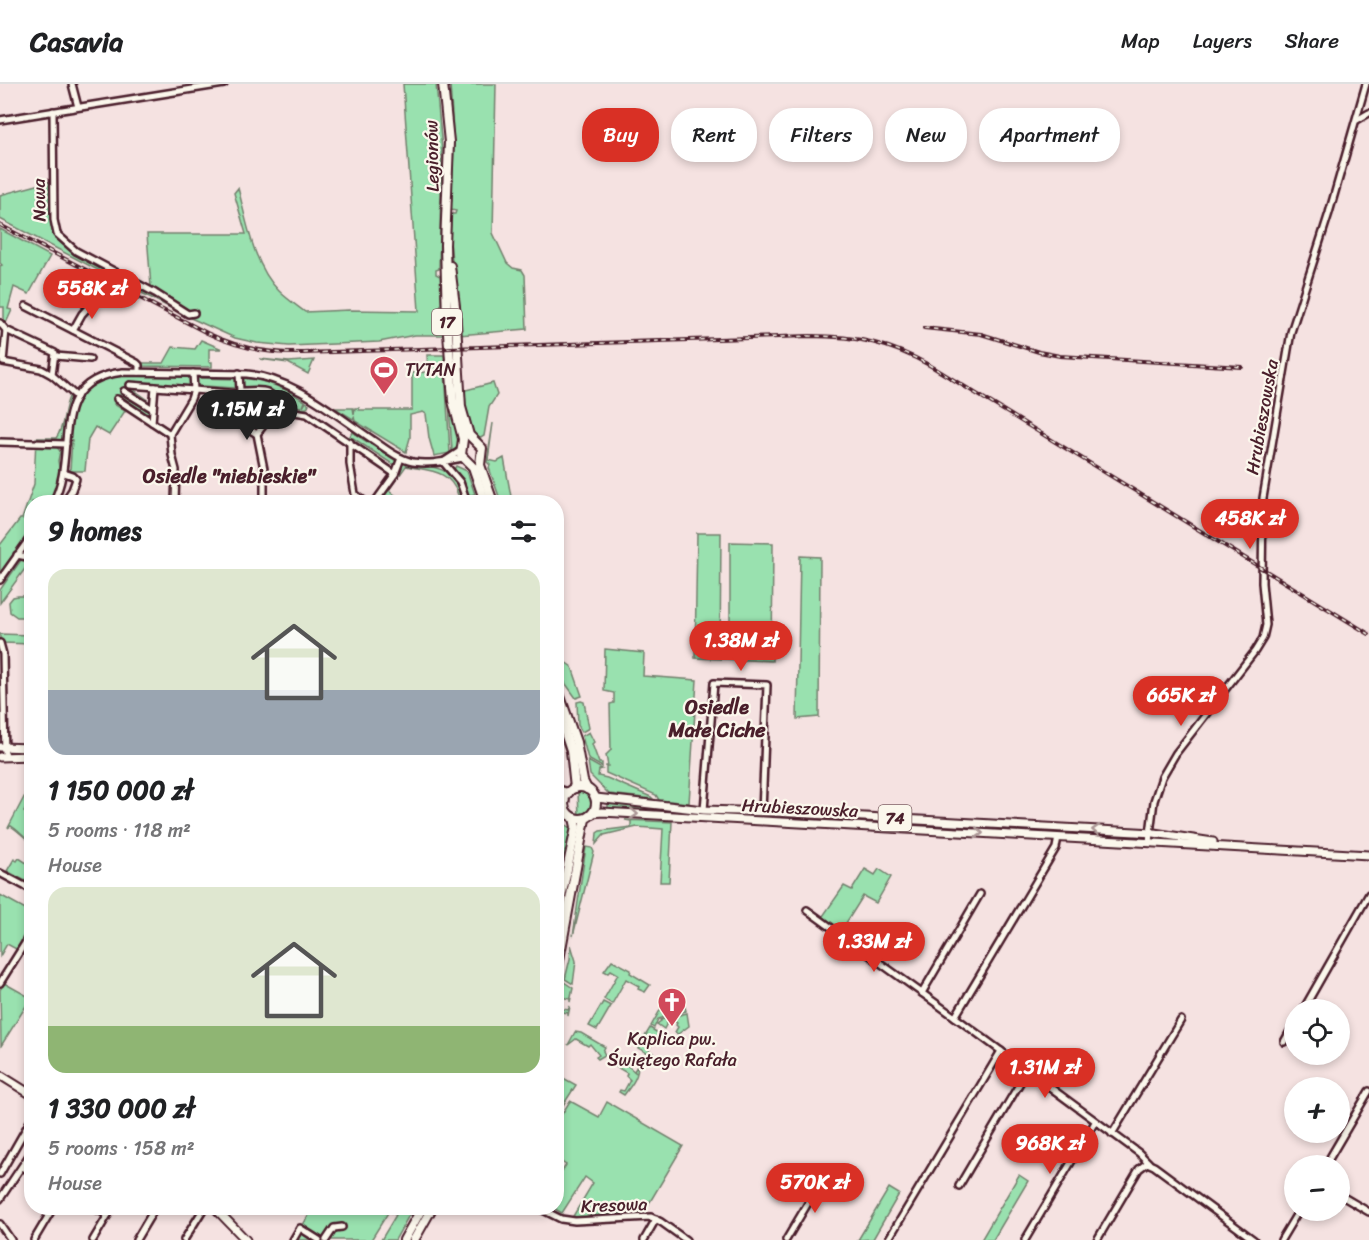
<!DOCTYPE html>
<meta charset="utf-8">
<style>
body{margin:0;font-family:Sriracha,sans-serif;background:#f2f2f2;color:#202124;height:100vh;display:flex;flex-direction:column;font-size:22px;white-space:nowrap}
*{box-sizing:border-box;margin:0}
p{font-size:20px;color:#757577}
.icon{flex:none;width:33px;height:33px;fill:none;stroke:currentColor;stroke-width:2;stroke-linecap:round;stroke-linejoin:round}
.map{position:relative;flex:1;overflow:hidden}
.drawer{position:absolute;left:24px;top:411px;width:540px;height:720px;display:flex;flex-direction:column;background:#fff;border-radius:24px;box-shadow:0 3px 9px #0003}
.drawer>*{flex:none}
.hud{position:absolute;left:582px;top:24px;width:570px;height:54px;display:flex;gap:12px}
.fabs{position:absolute;left:1284px;top:915px;display:grid;gap:12px}
.fabs a{display:grid;place-items:center;width:66px;height:66px;border-radius:50%;background:#fff;box-shadow:0 3px 9px #0003;font-size:30px}
.price{position:absolute;translate:-50% -51px;padding:0 14px;border-radius:21px;background:#d93025;color:#fff;font-size:20px;line-height:39px;filter:drop-shadow(0 2px 3px #0008)}
.price::after{content:'';position:absolute;left:50%;top:36px;width:18px;height:14px;margin-left:-9px;background:inherit;clip-path:polygon(0 0,100% 0,50% 100%)}
.price.active{background:#222;color:#fff}
ul{padding:0;list-style:none}
li{display:grid;align-content:center;gap:12px;height:318px;padding:0 24px}
li span{display:grid;place-items:center;height:186px;border-radius:18px;color:#555}
li>.icon{margin-inline-start:auto}
span .icon{width:108px;height:108px;fill:#fffc;stroke-width:1}
li b{font-size:26px}
h2{display:flex;justify-content:space-between;align-items:center;height:72px;padding:0 24px;font-size:26px}
.pill{padding:0 21px;border-radius:24px;background:#fff;box-shadow:0 3px 9px #0003;font-size:21px;line-height:54px}
.pill.active{background:#d93025;color:#fff}
header{display:flex;align-items:center;gap:36px;box-sizing:border-box;height:84px;padding:0 30px;background:#fff;border-bottom:2px solid #e0e0e0}
header strong{font-size:28px}
nav{display:flex;gap:33px;margin-inline-start:auto;font-size:21px}
.map>svg:first-child{display:block}
</style>
<header>
<strong>Casavia</strong>
<nav><a>Map</a><a>Layers</a><a>Share</a></nav>
</header>
<div class="map">
<svg width="1369" height="1156" viewBox="0 0 1369 1156">
<rect width="100%" height="100%" fill="#f5e2e1"/>
<filter id="ink" filterUnits="userSpaceOnUse"><feTurbulence type="fractalNoise" baseFrequency=".0167" numOctaves="2"/><feDisplacementMap in="SourceGraphic" scale="12" xChannelSelector="R" yChannelSelector="G"/><feConvolveMatrix kernelMatrix="1 2 1 2 8 2 1 2 1" color-interpolation-filters="sRGB"/></filter>
<g filter="url(#ink)">
<g fill="#99e1af" stroke="#72806d" stroke-width="1.5">
<path d="M403 0H436L442 65 439 185 436 186V190L440 192 443 251H415L379 258 289 262 257 259 235 254 184 231 0 135V111L52 97 57 153 149 207 151 203 147 150H246L234 109 238 104C247 138 253 181 279 207 287 215 296 221 305 228L349 226 419 227Z"/>
<polygon points="450,0 496,0 493,149 507,179 513,184 522,186 525,191 527,245 459,251 450,156 451,130 455,130 456,127 451,126 454,62"/>
<polygon points="0,145 50,172 29,210 14,203 8,225 12,226 6,239 4,238 4,223 0,223 0,182 2,181 0,179"/>
<polygon points="201,256 222,265 209,265 209,278 212,278 212,283 141,282 142,279 164,279 173,263 195,265"/>
<polygon points="427,271 444,271 450,369 434,372 429,354 426,330 423,328 410,331 410,354 406,368 355,337 354,333 353,335 335,324 353,324 354,330 355,324 359,324 359,326 412,326 412,289 428,288"/>
<polygon points="446,274 461,355 453,370 452,367"/>
<polygon points="260,275 289,278 314,276 308,290 288,279"/>
<path d="M125 290 191 291 192 302 128 298 127 301 147 315 146 316 126 303 121 309 146 326 147 324 150 326 151 329 149 331 120 311 114 320 125 327 109 351 95 343 88 355 85 387H72L70 386 72 356H69C70 347 69 335 72 327 80 302 103 295 125 290Z"/>
<polygon points="196,294 237,295 238,305 235,307 234,304 204,302 203,304 198,304"/>
<path d="M241 294C266 296 284 304 305 317L303 323 306 318 309 320 307 324 301 325V323L284 321 283 324 280 323 276 314 278 312C271 303 263 303 252 303L251 305H246L241 302Z"/>
<path d="M493 299 497 311 489 323 484 352 479 355C464 346 465 323 462 307Z"/>
<path d="M69 313 72 316C64 327 69 345 61 356H55V361L60 367 58 377 61 394 51 418H32L31 447 0 492V461L20 435H22L34 400 36 354H56C65 342 63 326 69 313Z"/>
<polygon points="493,339 488,376 497,378 504,374 512,418 501,418 489,384 490,381 487,378"/>
<polygon points="352,348 398,378 396,385 393,383 394,381 353,354 351,356 349,354"/>
<path d="M403 377C430 384 452 379 463 411H458C450 385 428 387 406 382L389 406 395 411 389 418 382 416 378 418 398 390Z"/>
<polygon points="456,382 467,387 475,410 467,412 453,387"/>
<polygon points="697,449 721,449 720,574 730,574 730,458 773,459 772,577 695,574"/>
<polygon points="800,472 820,473 819,633 797,635"/>
<polygon points="21,476 30,478 0,519 0,506"/>
<polygon points="18,512 31,512 31,533 17,533 10,528 9,518 13,513"/>
<polygon points="31,541 31,560 3,559 0,555 0,550 31,551"/>
<polygon points="605,565 644,569 643,592 697,596 689,719 659,716 656,711 606,689 606,682 608,682 606,671 611,666 610,620 614,619 614,609 604,607"/>
<polygon points="565,578 572,583 582,612 576,614 563,596 559,582"/>
<polygon points="581,617 584,618 589,644 582,648 578,641 577,618"/>
<polygon points="589,648 594,658 592,660 599,679 602,679 602,683 588,675 582,652"/>
<polygon points="588,677 602,685 599,686 598,692 607,694 651,713 653,715 609,710 590,691"/>
<path d="M31 700V723L28 721 24 728 31 732V758C23 753 19 747 11 742L8 744Z"/>
<polygon points="578,707 590,711 593,718 590,729 579,732"/>
<polygon points="608,719 664,725 664,729 608,726"/>
<polygon points="782,731 942,740 943,743 782,735"/>
<polygon points="625,736 672,738 669,798 660,798 663,745 637,743 604,751 596,760 597,749 600,747 631,743 631,737"/>
<polygon points="564,740 573,745 557,811 557,747"/>
<polygon points="947,741 1046,746 1046,747 1044,750 947,745"/>
<polygon points="586,763 592,764 594,768 573,852"/>
<polygon points="19,774 30,781 27,798 7,787 14,775 17,777"/>
<polygon points="865,785 875,791 879,785 891,793 876,819 863,812 841,847 823,832 844,802 852,806"/>
<polygon points="0,811 31,828 32,838 21,856 23,858 18,866 7,860 0,872"/>
<polygon points="571,861 576,877 573,900 565,895 570,875"/>
<polygon points="612,876 631,886 630,889 650,901 645,908 638,905 639,902 626,895 612,920 604,915 618,890 611,886 608,889 604,887"/>
<polygon points="564,898 573,904 570,918 570,915 561,913 559,924 568,926 570,922 568,932 568,929 557,927 557,917"/>
<polygon points="4,899 31,914 1,962 0,906"/>
<polygon points="677,909 682,913 679,916 681,924 685,923 686,927 658,935 654,944 651,942 663,921 670,922"/>
<polygon points="603,918 611,922 597,946 589,942"/>
<polygon points="687,929 689,942 678,950 675,948 678,943 676,941 677,939 672,936 670,938 668,937 664,945 657,940 661,937 660,936"/>
<polygon points="650,944 663,952 659,959 654,956 649,966 653,969 652,972 638,964"/>
<polygon points="575,948 581,949 605,963 603,967 605,971 598,975 596,973 599,971 590,960 588,962 576,955 568,961"/>
<path d="M612 974 621 976 636 989 634 987 637 982C640 991 630 1003 624 1011L619 1008 620 1006 624 1007 630 996 626 992 627 989 610 979 608 981 606 980 613 975 606 979Z"/>
<polygon points="556,990 576,1001 558,1029 556,1028"/>
<polygon points="570,1017 599,1033 607,1018 683,1062 644,1128 572,1134 593,1099 585,1093 562,1129 553,1124 556,1124 557,1095 566,1081 557,1075 557,1038"/>
<polygon points="1019,1091 1028,1097 993,1156 981,1156"/>
<polygon points="889,1104 899,1110 873,1155 858,1156"/>
<polygon points="313,1124 413,1124 395,1156 381,1156 396,1131 389,1127 371,1156 294,1156"/>
</g>
<g fill="none" stroke-linecap="round" stroke-linejoin="round">
<g stroke="#4a1f2b" stroke-width="10">
<g id="minor">
<polyline points="72,0 78,23"/>
<polyline points="53,27 54,136 57,150 76,167 155,209 188,230 194,229"/>
<polyline points="0,36 224,0"/>
<polyline points="1357,36 1369,29"/>
<polyline points="26,222 137,279 139,281 139,288"/>
<polyline points="0,239 6,246 55,269 52,291"/>
<polyline points="6,246 3,278 41,285 52,291 77,313"/>
<polyline points="73,246 82,230 94,217"/>
<polyline points="56,272 90,275"/>
<polyline points="239,289 240,307"/>
<polyline points="130,301 194,306 193,289"/>
<polyline points="124,307 153,325"/>
<path d="M239 310 240 307C259 307 273 301 276 325L257 350 264 385V418"/>
<polyline points="117,315 170,350"/>
<polyline points="276,325 307,330 395,390 375,418"/>
<polyline points="152,338 155,303"/>
<polyline points="0,358 66,360"/>
<polyline points="350,358 350,380 355,410 365,418"/>
<polyline points="443,378 460,398 467,418"/>
<polyline points="443,378 460,367"/>
<polyline points="395,390 401,374"/>
<path d="M53 418C80 370 43 297 123 288L247 290C295 295 334 330 373 356 385 364 398 375 413 378 430 381 446 377 463 374"/>
<polyline points="64,418 72,406 76,395 73,392 64,389"/>
<polyline points="175,418 176,386 172,371 170,350 191,315 194,306 239,310 239,339 257,350"/>
<polyline points="17,471 27,473 32,466"/>
<polyline points="0,496 32,451"/>
<polyline points="0,559 3,570 5,673"/>
<polyline points="704,726 714,599 767,601 762,728"/>
<polyline points="556,731 565,723"/>
<polyline points="556,735 568,730"/>
<polyline points="1149,758 1154,717 1162,693 1176,669 1255,567 1263,554 1266,541 1262,499 1263,414 1291,248 1329,129 1366,0"/>
<polyline points="0,789 32,806"/>
<polyline points="807,826 955,933 1139,1069 1149,1079"/>
<polyline points="0,899 32,848"/>
<polyline points="922,909 980,810"/>
<polyline points="1303,926 1369,810"/>
<polyline points="955,933 1056,764 1058,753"/>
<polyline points="1284,958 1294,940"/>
<polyline points="1112,1050 1181,936"/>
<polyline points="1325,1082 1369,1007"/>
<polyline points="22,1083 32,1088"/>
<polyline points="0,1090 32,1034"/>
<polyline points="959,1102 1027,987"/>
<polyline points="1340,1111 1369,1128"/>
<polyline points="0,1115 32,1067"/>
<polyline points="94,1124 108,1131"/>
<polyline points="539,1124 561,1135 575,1137 651,1133 661,1138 686,1156"/>
<polyline points="0,1140 11,1156"/>
<polyline points="34,1156 53,1124"/>
<polyline points="93,1156 112,1124"/>
<polyline points="136,1156 155,1124"/>
<polyline points="184,1156 204,1124"/>
<polyline points="293,1156 300,1144 319,1156"/>
<polyline points="326,1156 334,1144 342,1143"/>
<polyline points="644,1156 656,1135"/>
<polyline points="786,1156 820,1099"/>
<polyline points="888,1156 1001,967"/>
<polyline points="1025,1156 1095,1038"/>
<polyline points="1097,1156 1139,1085 1147,1079 1154,1082 1254,1156"/>
<polyline points="1281,1156 1299,1126"/>
</g>
</g>
<g stroke="#4a1f2b" stroke-width="11">
<g id="major">
<polyline points="0,663 32,664"/>
<polyline points="0,673 32,672"/>
<polyline points="556,705 569,709"/>
<polyline points="556,712 565,717"/>
<polyline points="596,714 704,726 774,728 1154,749 1213,758"/>
<polyline points="593,729 602,728 1369,771"/>
<polyline points="0,991 32,1011"/>
<polyline points="215,1124 246,1156"/>
</g>
</g>
<g stroke="#4a1f2b" stroke-width="12">
<g id="highway">
<polyline points="443,0 449,58 445,161 447,235 453,317 463,355 461,371 473,383 485,418"/>
<polyline points="450,182 455,222 461,323 469,351 482,364 480,381 493,418"/>
<polyline points="556,601 576,658 583,697 587,705"/>
<polyline points="556,622 571,667 575,704"/>
<circle cx="580" cy="719" r="16"/>
<polyline points="556,837 576,743 574,734"/>
<polyline points="556,892 585,735"/>
<polyline points="404,1156 422,1124"/>
<polyline points="414,1156 432,1124"/>
</g>
</g>
<use href="#minor" stroke="#fbf7ec" stroke-width="5"/>
<use href="#major" stroke="#fbf7ec" stroke-width="7"/>
<use href="#highway" stroke="#fbf7ec" stroke-width="8"/>
<g stroke="#4a1f2b" stroke-width="4">
<g id="rail">
<path d="M0 141 207 249C238 264 268 270 303 269L810 252C857 252 890 259 931 282L1369 550"/>
<polyline points="924,244 981,250 1039,268 1060,272 1242,283"/>
</g>
</g>
<use href="#rail" stroke="#fbf7ec" stroke-width="1.5" stroke-dasharray="4.5" stroke-linecap="butt"/>
</g>
<defs><path id="oneway-chevron" d="M-2-3.5L2.5 0L-2 3.5" fill="none" stroke-width="1.6" stroke-linecap="round" stroke-linejoin="round" transform="scale(1.5)"/></defs>
<g stroke="#ab9695">
<use href="#oneway-chevron" transform="translate(634 730) rotate(3)"/>
<use href="#oneway-chevron" transform="translate(1096 746) rotate(-177)"/>
<use href="#oneway-chevron" transform="translate(979 749) rotate(3)"/>
</g>
</g>
<defs>
<g id="stadium-pin" transform="scale(1.5)"><path d="M0 17L-7.5 6A9.5 9.5 0 1 1 7.5 6Z" fill="#d1495b" stroke="#fbf7ec"/><path d="M0-5a6.5 5 0 1 0 0 10a6.5 5 0 1 0 0-10ZM-3.5-1.8h7v3.6h-7Z" fill="#fff"/></g>
<g id="church-pin" transform="scale(1.5)"><path d="M0 17L-7.5 6A9.5 9.5 0 1 1 7.5 6Z" fill="#d1495b" stroke="#fbf7ec"/><path d="M-1.2-6h2.4v3.5h3.3v2.4h-3.3V6h-2.4V-.1h-3.3v-2.4h3.3Z" fill="#fff"/></g>
</defs>
<g fill-rule="evenodd">
<use href="#stadium-pin" x="384" y="286"/>
<use href="#church-pin" x="672" y="918"/>
</g>
<g text-anchor="middle" stroke-width="4.5" stroke-linejoin="round" paint-order="stroke">
<g fill="#fbf7ec" stroke="#7f6065" stroke-width="1.5">
<rect x="432" y="225" width="30" height="26" rx="4.5"/>
<rect x="878.5" y="721" width="33" height="26" rx="4.5"/>
</g>
<g font-size="16" font-weight="bold" fill="#4a1f2b">
<text x="447" y="244">17</text>
<text x="895" y="740">74</text>
</g>
<g font-size="18" fill="#4a1f2b" stroke="#fbf7ec">
<text transform="translate(432 72) rotate(-91)" y="6">Legionów</text>
<text transform="translate(39 116) rotate(-91)" y="6">Nowa</text>
<text transform="translate(1262 333) rotate(-80)" y="6">Hrubieszowska</text>
<text transform="translate(800 724) rotate(3)" y="6">Hrubieszowska</text>
<text transform="translate(614 1121) rotate(-2)" y="6">Kresowa</text>
</g>
<g font-size="18" fill="#4a1f2b" stroke="#fbf7ec" text-anchor="start">
<text x="405" y="292">TYTAN</text>
<text x="672" y="961" text-anchor="middle">Kaplica pw.<tspan x="672" dy="21">Świętego Rafała</tspan></text>
</g>
<g font-size="20" font-weight="bold" fill="#4a1f2b" stroke="#fbf7ec">
<text x="229" y="399">Osiedle "niebieskie"</text>
<text x="717" y="630">Osiedle<tspan x="717" dy="23">Małe Ciche</tspan></text>
</g>
</g>
</svg>
<div class="fabs">
<a><svg class="icon" aria-label="locate" viewBox="0 0 24 24"><circle cx="12" cy="12" r="6"/><path d="M12 2v4M12 18v4M2 12h4M18 12h4"/></svg></a>
<a>+</a>
<a>−</a>
</div>
<b class="price" style="left:92px;top:236px">558K zł</b>
<b class="price active" style="left:247px;top:357px">1.15M zł</b>
<b class="price" style="left:1250px;top:466px">458K zł</b>
<b class="price" style="left:741px;top:588px">1.38M zł</b>
<b class="price" style="left:1181px;top:643px">665K zł</b>
<b class="price" style="left:874px;top:889px">1.33M zł</b>
<b class="price" style="left:1045px;top:1015px">1.31M zł</b>
<b class="price" style="left:1050px;top:1091px">968K zł</b>
<b class="price" style="left:815px;top:1130px">570K zł</b>
<div class="hud">
<a class="pill active">Buy</a>
<a class="pill">Rent</a>
<a class="pill">Filters</a>
<a class="pill">New</a>
<a class="pill">Apartment</a>
</div>
<section class="drawer">
<h2>9 homes<svg class="icon" aria-label="filters" viewBox="0 0 24 24"><path d="M4 7h16M4 17h16"/><circle cx="9" cy="7" r="2"/><circle cx="15" cy="17" r="2"/></svg></h2>
<ul>
<li><span style="background:linear-gradient(#dfe7d0 65%,#9aa5b1 0)"><svg class="icon" aria-label="home" viewBox="0 0 24 24"><path d="M3 11l9-7 9 7M6 9v11h12V9"/></svg></span><div><b>1 150 000 zł</b><p>5 rooms · 118 m²</p><p>House</p></div></li>
<li><span style="background:linear-gradient(#dfe7d0 75%,#8fb573 0)"><svg class="icon" aria-label="home" viewBox="0 0 24 24"><path d="M3 11l9-7 9 7M6 9v11h12V9"/></svg></span><div><b>1 330 000 zł</b><p>5 rooms · 158 m²</p><p>House</p></div></li>
</ul>
</section>
</div>
